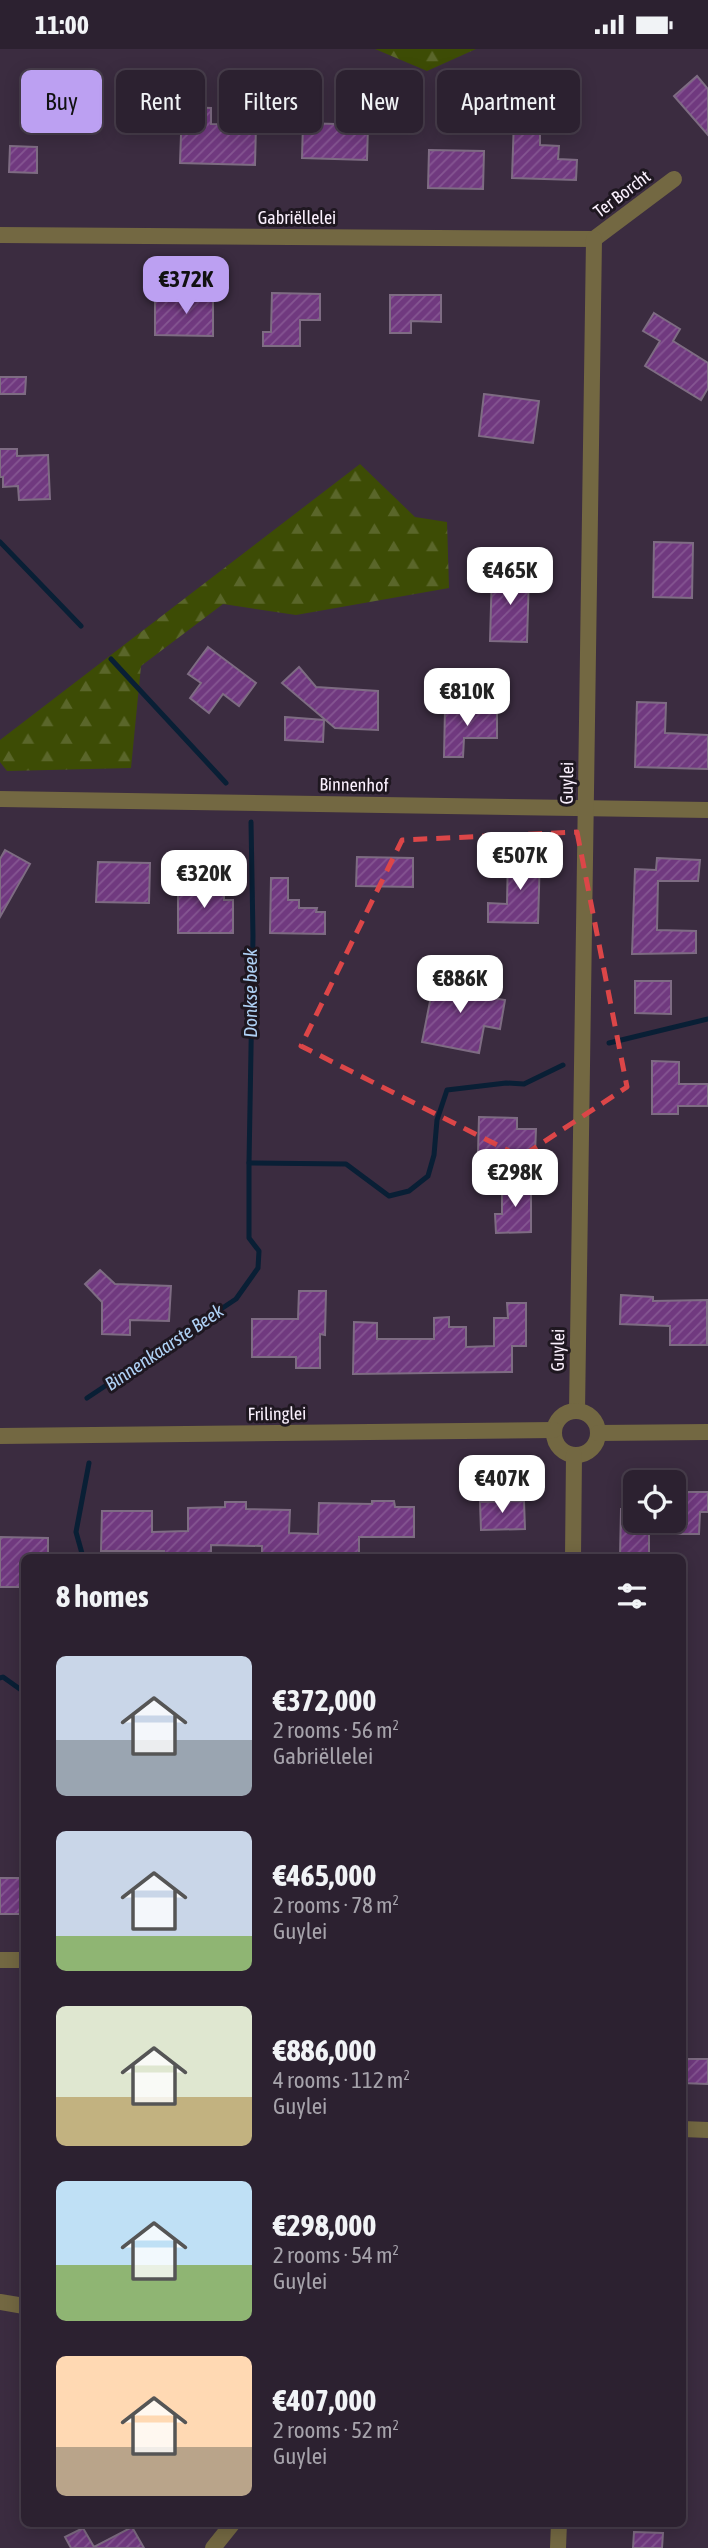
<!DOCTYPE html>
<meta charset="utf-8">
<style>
body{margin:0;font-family:"Asap Condensed",sans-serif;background:#382e3c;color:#f1f3f6;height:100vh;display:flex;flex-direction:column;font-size:26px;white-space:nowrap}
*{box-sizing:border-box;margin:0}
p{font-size:23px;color:#a6a3ab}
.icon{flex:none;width:38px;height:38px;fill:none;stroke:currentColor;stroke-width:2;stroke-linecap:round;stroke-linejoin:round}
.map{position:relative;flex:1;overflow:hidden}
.drawer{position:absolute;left:21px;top:1505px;width:665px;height:973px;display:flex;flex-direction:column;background:#2c2130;border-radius:10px;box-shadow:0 4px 18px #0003,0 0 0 2px #483e4c}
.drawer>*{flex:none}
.top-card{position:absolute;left:21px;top:21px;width:667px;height:63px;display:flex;gap:14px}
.controls{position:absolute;left:623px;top:1421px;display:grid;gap:14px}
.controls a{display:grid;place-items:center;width:63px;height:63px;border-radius:10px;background:#2c2130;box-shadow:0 4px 18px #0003,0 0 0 2px #483e4c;font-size:35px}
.price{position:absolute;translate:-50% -60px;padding:0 16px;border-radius:14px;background:#fff;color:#222;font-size:23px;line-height:46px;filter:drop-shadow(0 2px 4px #0008)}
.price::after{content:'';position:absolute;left:50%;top:42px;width:21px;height:16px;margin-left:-10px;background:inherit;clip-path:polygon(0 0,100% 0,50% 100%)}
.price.current{background:#bca0f2;color:#111}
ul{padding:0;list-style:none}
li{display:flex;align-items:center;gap:21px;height:175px;padding:0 35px}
li span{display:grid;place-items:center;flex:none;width:196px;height:140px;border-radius:10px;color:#555}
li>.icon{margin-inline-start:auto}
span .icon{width:84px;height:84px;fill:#fffc;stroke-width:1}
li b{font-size:30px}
h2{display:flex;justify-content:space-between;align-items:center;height:84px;padding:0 35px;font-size:30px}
.chip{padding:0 24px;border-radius:10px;background:#2c2130;box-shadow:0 4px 18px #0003,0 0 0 2px #483e4c;font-size:24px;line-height:63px}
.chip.current{background:#bca0f2;color:#111}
.status{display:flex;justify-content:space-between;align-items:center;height:49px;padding:0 35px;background:#2c2130;direction:ltr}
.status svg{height:19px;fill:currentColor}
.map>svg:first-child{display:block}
</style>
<div class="status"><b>11:00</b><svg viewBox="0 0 49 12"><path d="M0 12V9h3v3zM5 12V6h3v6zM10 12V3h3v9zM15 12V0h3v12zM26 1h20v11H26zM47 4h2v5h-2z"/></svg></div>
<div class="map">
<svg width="708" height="2499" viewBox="0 0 708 2499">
<defs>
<pattern id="forest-firs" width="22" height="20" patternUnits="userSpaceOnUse" patternTransform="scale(1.75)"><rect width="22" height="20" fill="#3d4c05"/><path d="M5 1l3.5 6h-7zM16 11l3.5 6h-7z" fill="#5a662a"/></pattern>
<pattern id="building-hatch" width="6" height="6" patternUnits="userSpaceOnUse" patternTransform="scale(1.75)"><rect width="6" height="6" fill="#70397f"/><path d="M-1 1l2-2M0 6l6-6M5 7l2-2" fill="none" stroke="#855692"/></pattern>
</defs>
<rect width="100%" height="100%" fill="#3b2c40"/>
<g fill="url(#forest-firs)">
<polygon points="375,0 476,0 427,22"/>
<polygon points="360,415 415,468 447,473 449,539 296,566 223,555 141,617 131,719 7,722 0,713 0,691"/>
</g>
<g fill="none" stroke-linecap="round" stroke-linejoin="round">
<g stroke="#091f35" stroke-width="5">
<polyline points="0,493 81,577"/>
<polyline points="111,610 226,734"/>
<polyline points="609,994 708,970"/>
<polyline points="249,1114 253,887 251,773"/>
<polyline points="87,1349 236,1250 258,1219 259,1202 249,1189 249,1114 346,1115 389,1147 409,1142 428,1127 434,1106 437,1071 447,1041 506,1034 524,1035 563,1016"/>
<polyline points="83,1508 76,1483 89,1414"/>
<polyline points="0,1629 3,1628 24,1643"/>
</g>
</g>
<g fill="url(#building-hatch)" stroke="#7e6c83" stroke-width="2">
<polygon points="697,27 708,40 708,86 674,47"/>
<polygon points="182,58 211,59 211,75 256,76 255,116 180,114"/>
<polygon points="514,70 540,71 540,96 559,97 558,110 577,111 576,131 512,129"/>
<polygon points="303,74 368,76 367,111 302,109"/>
<polygon points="10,97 37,98 37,124 9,123"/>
<polygon points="429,101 484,102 483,140 428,139"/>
<polygon points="191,242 213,242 213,287 155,286 155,251 191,252"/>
<polygon points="272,244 320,245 320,271 300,271 300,297 263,297 263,283 271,283"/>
<polygon points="390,246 441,246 441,273 411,272 411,284 390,284"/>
<polygon points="654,264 680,280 673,292 708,314 708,339 701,351 645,317 660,292 643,282"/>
<polygon points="0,328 26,328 25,345 0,345"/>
<polygon points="484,345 539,352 533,394 479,387"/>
<polygon points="0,400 17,400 17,407 48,406 50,450 19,451 18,437 3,438 3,428 0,428"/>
<polygon points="654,493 693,494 692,549 653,548"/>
<polygon points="492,523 529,524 527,593 490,592"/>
<polygon points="208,598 256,634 239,657 223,645 209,664 190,649 201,634 188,625"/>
<polygon points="299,618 316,638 378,642 378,681 335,679 282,634"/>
<polygon points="637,653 666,654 665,684 708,686 708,720 635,718"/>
<polygon points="445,659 497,660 497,689 464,689 463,708 444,708"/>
<polygon points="285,668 324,671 323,693 285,691"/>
<polygon points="5,801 30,815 0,868 0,810"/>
<polygon points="508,805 540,806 538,874 488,873 488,854 507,855"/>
<polygon points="357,808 413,809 413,838 356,837"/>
<polygon points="657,809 700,811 698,832 658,832 657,881 696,882 696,904 632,905 635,820 656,821"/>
<polygon points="98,813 150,814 149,854 96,853"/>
<polygon points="271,829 288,829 288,851 299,851 299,859 317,859 316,863 325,863 325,885 270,884"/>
<polygon points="214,834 215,840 224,840 224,851 233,851 233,884 178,884 178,835"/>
<polygon points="436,922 456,926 454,935 475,939 474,946 505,951 500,980 484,977 479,1004 422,993"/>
<polygon points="635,932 671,932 671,965 635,964"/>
<polygon points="652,1012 679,1013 679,1035 708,1035 708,1057 678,1057 678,1065 652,1065"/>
<polygon points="479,1068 517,1069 517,1080 536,1080 535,1105 478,1104"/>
<polygon points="531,1133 531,1183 496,1184 495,1165 502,1165 502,1134"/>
<polygon points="100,1221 115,1235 171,1237 169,1272 130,1271 130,1286 102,1285 102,1253 85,1235"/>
<polygon points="299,1242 326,1242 325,1286 320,1285 320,1319 296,1319 296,1308 252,1308 252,1270 298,1270"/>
<polygon points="621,1246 653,1248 653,1252 707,1251 707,1296 670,1296 670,1277 620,1275"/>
<polygon points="507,1254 526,1254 526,1297 512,1297 512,1323 353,1325 354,1273 377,1274 377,1290 434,1290 434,1269 449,1268 449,1278 466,1278 466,1298 494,1297 494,1269 508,1269"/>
<polygon points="674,1443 708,1443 708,1463 700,1463 699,1485 674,1485"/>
<polygon points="372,1452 394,1452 395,1458 414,1458 414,1488 359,1488 359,1505 304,1504 304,1508 262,1508 262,1497 211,1496 211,1508 164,1508 164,1502 101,1502 102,1462 152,1462 152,1483 188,1482 188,1459 225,1458 225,1453 246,1453 246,1460 290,1461 289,1484 318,1485 319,1454 372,1455"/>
<polygon points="524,1452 525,1480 481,1481 480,1453"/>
<polygon points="621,1460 635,1460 635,1472 649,1472 649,1508 620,1508"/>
<polygon points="0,1488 48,1489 48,1508 24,1508 24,1538 0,1538"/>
<rect x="0" y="1829" width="24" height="36"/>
<polygon points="682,2010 708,2010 708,2035 682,2034"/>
<polygon points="132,2478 144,2499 71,2499 65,2488 83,2479 94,2498"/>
<polygon points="634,2483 663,2484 662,2499 633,2499"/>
</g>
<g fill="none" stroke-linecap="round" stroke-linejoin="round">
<g stroke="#736842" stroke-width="16">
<polyline points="0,186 594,190"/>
<polyline points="594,190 674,130"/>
<polyline points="0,750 708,761"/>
<polyline points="577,1362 594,190"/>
<circle cx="576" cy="1384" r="22"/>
<polyline points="598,1384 708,1383"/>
<polyline points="0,1387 554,1381"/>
<polyline points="573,1508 574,1406"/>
<polyline points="0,1911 24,1911"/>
<polyline points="682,2080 708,2081"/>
<polyline points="0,2253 24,2257"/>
<polyline points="213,2499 233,2474"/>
<polyline points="558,2499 559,2474"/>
</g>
</g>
<path fill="none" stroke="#dc4648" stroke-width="5" stroke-dasharray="14 9" stroke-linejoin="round" d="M577 783 627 1038 521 1108 301 997 402 791Z"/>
<g text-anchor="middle" stroke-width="6" stroke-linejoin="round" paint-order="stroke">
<g font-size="18" fill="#fbf1fe" stroke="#1e1720">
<text transform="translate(622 145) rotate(-37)" y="6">Ter Borcht</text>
<text x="297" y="175">Gabriëllelei</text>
<text transform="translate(567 734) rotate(-89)" y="6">Guylei</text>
<text transform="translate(354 736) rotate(1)" y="6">Binnenhof</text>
<text transform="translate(558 1301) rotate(-89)" y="6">Guylei</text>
<text transform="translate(277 1365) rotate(-1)" y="6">Frilinglei</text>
</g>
<g font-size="19" font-style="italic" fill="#afd1f5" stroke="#1e1720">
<text transform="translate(250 944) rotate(-90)" y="7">Donkse beek</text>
<text transform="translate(164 1298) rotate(-34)" y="7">Binnenkaarste Beek</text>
</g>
</g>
</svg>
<div class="controls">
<a><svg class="icon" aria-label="locate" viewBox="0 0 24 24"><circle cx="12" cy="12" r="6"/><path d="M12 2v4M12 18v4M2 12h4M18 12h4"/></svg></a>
</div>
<b class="price current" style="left:186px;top:267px">€372K</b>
<b class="price" style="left:510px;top:558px">€465K</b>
<b class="price" style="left:467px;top:679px">€810K</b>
<b class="price" style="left:520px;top:843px">€507K</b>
<b class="price" style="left:204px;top:861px">€320K</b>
<b class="price" style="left:460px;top:966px">€886K</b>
<b class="price" style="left:515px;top:1160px">€298K</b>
<b class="price" style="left:502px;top:1466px">€407K</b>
<div class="top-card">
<a class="chip current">Buy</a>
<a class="chip">Rent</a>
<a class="chip">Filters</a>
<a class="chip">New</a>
<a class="chip">Apartment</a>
</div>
<section class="drawer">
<h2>8 homes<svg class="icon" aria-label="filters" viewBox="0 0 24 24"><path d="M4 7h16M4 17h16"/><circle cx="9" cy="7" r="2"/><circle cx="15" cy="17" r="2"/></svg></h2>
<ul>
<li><span style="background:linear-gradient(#c9d6e8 60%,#9aa5b1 0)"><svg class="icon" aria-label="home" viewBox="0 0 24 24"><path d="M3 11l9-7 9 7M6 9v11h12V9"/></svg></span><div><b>€372,000</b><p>2 rooms · 56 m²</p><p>Gabriëllelei</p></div></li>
<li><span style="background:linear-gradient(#c9d6e8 75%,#8fb573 0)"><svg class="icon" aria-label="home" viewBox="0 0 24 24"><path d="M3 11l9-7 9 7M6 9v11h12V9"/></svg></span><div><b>€465,000</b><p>2 rooms · 78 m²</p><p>Guylei</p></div></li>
<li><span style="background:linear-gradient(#dfe7d0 65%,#c2b280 0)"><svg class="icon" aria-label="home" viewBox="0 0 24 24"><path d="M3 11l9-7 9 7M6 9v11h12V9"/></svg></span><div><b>€886,000</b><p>4 rooms · 112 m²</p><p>Guylei</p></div></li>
<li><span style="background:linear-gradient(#bfe0f5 60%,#8fb573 0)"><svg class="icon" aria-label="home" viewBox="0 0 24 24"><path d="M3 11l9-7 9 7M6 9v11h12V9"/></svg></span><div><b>€298,000</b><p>2 rooms · 54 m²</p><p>Guylei</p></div></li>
<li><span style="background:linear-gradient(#ffd9b3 65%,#b9a48a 0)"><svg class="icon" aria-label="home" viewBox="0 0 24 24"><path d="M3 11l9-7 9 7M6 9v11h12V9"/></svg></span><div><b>€407,000</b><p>2 rooms · 52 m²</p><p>Guylei</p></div></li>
</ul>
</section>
</div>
